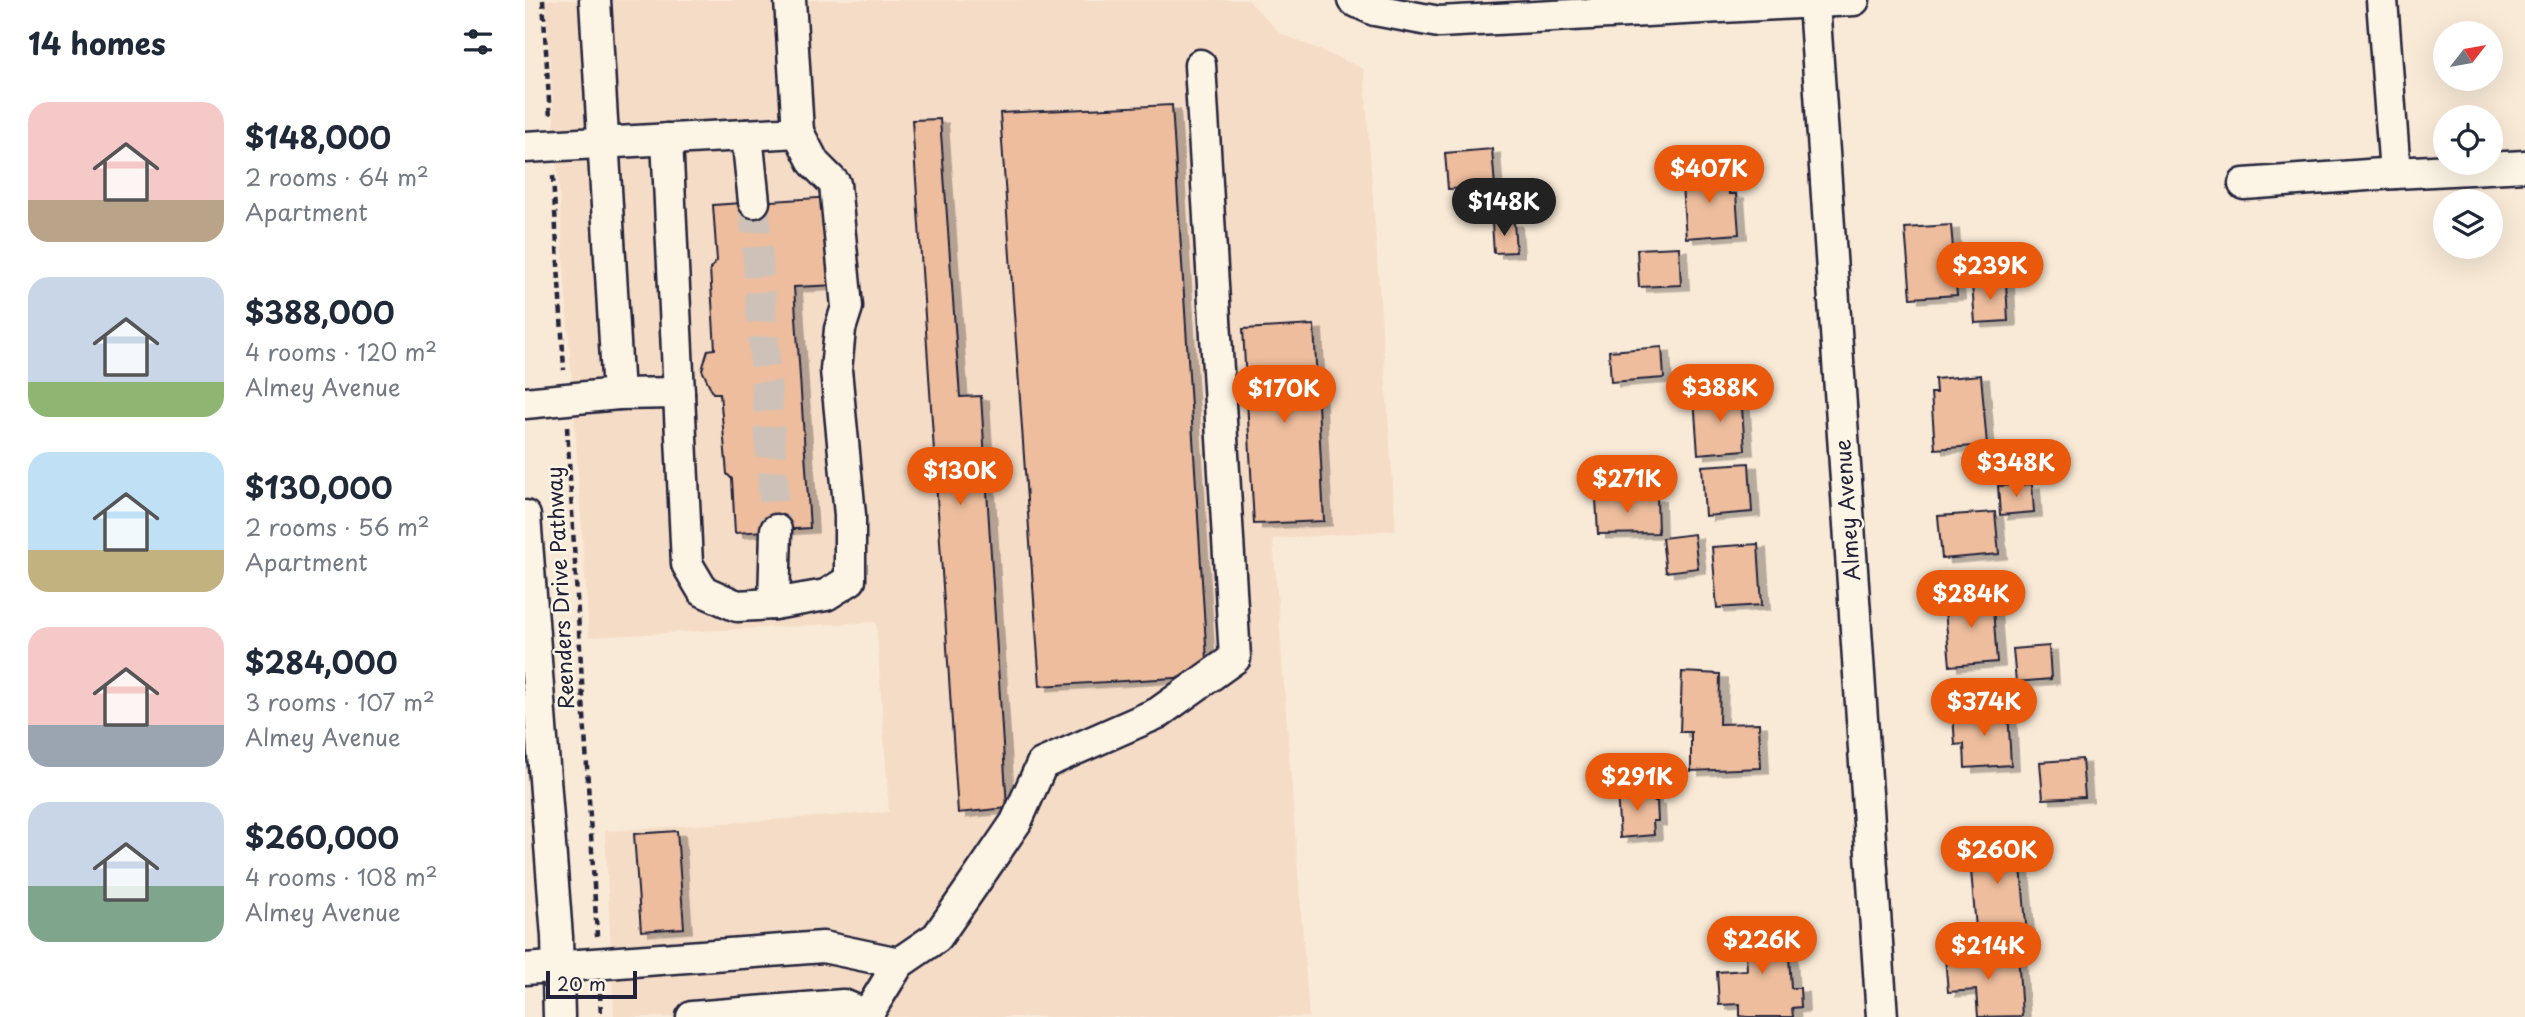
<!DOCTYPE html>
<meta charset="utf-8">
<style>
body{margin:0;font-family:"Playpen Sans",sans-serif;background:#f6f6f7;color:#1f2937;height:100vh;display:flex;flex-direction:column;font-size:26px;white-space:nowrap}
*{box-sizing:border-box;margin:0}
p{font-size:23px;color:#747a83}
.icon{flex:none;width:38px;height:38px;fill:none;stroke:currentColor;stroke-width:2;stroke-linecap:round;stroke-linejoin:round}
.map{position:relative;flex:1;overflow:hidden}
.sheet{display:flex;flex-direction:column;background:#fff;width:525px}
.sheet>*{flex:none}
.needle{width:46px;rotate:59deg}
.tools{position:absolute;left:1908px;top:21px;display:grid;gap:14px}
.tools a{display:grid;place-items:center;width:70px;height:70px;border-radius:50%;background:#fff;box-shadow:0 7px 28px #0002;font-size:35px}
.scale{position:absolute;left:21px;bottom:18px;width:91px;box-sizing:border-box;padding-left:7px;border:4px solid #22223b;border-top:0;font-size:19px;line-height:24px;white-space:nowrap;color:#22223b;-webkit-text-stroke:5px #fcf5e5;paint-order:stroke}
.price{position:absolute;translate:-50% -60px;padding:0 16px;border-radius:24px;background:#ea580c;color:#fff;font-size:23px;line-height:46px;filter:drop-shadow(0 2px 4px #0008)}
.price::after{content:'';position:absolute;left:50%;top:42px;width:21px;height:16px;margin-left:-10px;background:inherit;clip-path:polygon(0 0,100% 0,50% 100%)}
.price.current{background:#222;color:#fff}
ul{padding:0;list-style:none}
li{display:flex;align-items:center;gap:21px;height:175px;padding:0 28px}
li span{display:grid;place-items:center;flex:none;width:196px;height:140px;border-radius:21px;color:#555}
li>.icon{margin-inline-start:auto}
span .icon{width:84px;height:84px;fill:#fffc;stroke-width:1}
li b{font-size:30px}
h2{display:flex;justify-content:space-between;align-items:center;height:84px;padding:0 28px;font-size:30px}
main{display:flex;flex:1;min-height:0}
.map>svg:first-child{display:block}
</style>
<main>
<section class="sheet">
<h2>14 homes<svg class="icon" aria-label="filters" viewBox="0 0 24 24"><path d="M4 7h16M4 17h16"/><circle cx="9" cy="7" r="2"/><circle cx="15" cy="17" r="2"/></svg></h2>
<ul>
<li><span style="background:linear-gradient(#f6c9c9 70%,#b9a48a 0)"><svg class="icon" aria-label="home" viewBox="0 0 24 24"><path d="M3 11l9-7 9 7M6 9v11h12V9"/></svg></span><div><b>$148,000</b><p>2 rooms · 64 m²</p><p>Apartment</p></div></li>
<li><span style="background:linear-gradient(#c9d6e8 75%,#8fb573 0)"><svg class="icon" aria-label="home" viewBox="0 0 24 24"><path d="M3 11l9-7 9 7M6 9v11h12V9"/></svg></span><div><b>$388,000</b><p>4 rooms · 120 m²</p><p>Almey Avenue</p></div></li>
<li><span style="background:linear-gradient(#bfe0f5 70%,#c2b280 0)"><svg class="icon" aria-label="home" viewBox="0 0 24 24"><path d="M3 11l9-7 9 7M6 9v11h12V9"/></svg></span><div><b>$130,000</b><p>2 rooms · 56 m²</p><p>Apartment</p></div></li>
<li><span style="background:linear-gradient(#f6c9c9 70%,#9aa5b1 0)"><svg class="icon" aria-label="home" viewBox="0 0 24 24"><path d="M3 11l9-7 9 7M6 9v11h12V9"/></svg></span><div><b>$284,000</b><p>3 rooms · 107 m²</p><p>Almey Avenue</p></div></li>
<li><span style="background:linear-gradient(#c9d6e8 60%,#7fa58c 0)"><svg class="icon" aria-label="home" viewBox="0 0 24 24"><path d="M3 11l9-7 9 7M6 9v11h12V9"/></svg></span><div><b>$260,000</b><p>4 rooms · 108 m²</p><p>Almey Avenue</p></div></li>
</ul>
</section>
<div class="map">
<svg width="2000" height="1017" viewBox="0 0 2000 1017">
<defs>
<filter id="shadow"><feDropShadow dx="8" dy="4.5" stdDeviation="0" flood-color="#0004"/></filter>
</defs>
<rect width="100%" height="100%" fill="#f9ead7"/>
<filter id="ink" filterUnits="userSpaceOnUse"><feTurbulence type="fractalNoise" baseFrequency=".0143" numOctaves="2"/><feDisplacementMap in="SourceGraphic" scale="14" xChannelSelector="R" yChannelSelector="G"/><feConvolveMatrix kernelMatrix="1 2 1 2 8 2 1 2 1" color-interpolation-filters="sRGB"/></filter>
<g filter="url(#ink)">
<polygon fill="#f5dcc6" points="21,0 723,0 755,33 839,69 871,530 748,539 784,1017 89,1017 80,831 364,812 351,622 64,637"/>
<g fill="#edbd9d" stroke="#22223b" stroke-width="2" filter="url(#shadow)">
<polygon points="647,105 683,676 515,686 475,113"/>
<polygon points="415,119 435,397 456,396 482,808 433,813 387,120"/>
<polygon points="967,149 970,187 923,189 920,153"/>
<polygon points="1202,169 1204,194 1211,194 1214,234 1161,238 1156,173"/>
<polygon points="308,197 313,285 269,287 285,528 210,533 207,479 202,474 195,393 188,393 177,370 183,350 190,349 185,269 192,261 188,205"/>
<polygon points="989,222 991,252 969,253 967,223"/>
<polygon points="1426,225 1432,295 1386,298 1380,228"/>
<polygon points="1154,247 1156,285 1114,287 1112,249"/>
<polygon points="1481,282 1483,321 1450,323 1447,284"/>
<polygon points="789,325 799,521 729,524 718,329"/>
<polygon points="1137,347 1139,378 1086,382 1084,351"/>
<polygon points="1456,375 1462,445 1410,449 1406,393 1411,393 1410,379"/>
<polygon points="1216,394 1220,450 1173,454 1169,398"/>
<polygon points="1224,463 1227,512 1180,516 1177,466"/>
<polygon points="1507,484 1509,512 1475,515 1473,486"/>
<polygon points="1132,497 1133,533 1073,534 1071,498"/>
<polygon points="1470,512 1474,554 1417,559 1413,516"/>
<polygon points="1169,534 1173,568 1141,572 1137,538"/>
<polygon points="1233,544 1237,605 1192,608 1187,547"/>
<polygon points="1467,595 1472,662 1425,666 1419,599"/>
<polygon points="1524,646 1526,679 1491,682 1488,649"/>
<polygon points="1157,672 1195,674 1194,724 1234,723 1236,768 1166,771 1166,732 1155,732"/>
<polygon points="1483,710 1486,765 1440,768 1439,744 1430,745 1428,713"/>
<polygon points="1557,759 1560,797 1518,799 1515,762"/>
<polygon points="1127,789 1128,801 1132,801 1133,821 1128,821 1129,835 1095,838 1092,791"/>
<polygon points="152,831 159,928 116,931 109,834"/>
<polygon points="1493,832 1502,936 1452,940 1443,836"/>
<polygon points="1262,923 1266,988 1275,988 1276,1007 1267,1008 1268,1017 1222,1017 1215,1016 1215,1004 1194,1005 1192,972 1222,970 1219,925"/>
<polygon points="1493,952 1497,1016 1453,1017 1451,990 1423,992 1420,957"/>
</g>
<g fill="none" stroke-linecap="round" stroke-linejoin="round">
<polyline stroke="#cec2b8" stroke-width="30" stroke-dasharray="30 15" stroke-linecap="butt" points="229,202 251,530"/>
<g stroke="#22223b" stroke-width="35">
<g id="minor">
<polyline points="70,0 93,394"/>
<polyline points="828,0 850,10 914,22 1329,0"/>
<polyline points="1857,0 1870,173 2000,166"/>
<polyline points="1289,3 1357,1017"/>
<polyline points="222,135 229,202"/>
<polyline points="142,139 162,564 178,591 212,606 249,604 301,595 325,580 325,515 311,370 315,329 322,307 310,184 289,163 273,132"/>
<polyline points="0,147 273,132 265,0"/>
<polyline points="1719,184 1870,173"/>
<polyline points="0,403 93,394 154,393"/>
<polyline points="0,516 32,937 34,1017"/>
<polyline points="249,604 251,530"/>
<polyline points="0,969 298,947 374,963"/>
<polyline points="167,1017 318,1005 342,1015 374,963 412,937 446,888 491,822 517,764 633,713 710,658 675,65"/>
</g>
</g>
<g stroke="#22223b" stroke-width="4.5" stroke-dasharray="7 5" stroke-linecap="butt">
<polyline points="18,0 25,118"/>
<polyline points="28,176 39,370"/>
<polyline points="42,427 72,936"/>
<polyline points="75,993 76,1017"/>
</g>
<use href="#minor" stroke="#fcf5e5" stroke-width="30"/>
</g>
</g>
<g text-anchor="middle" stroke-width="5" stroke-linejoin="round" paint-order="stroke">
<g font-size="21" fill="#22223b" stroke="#fcf5e5">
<text transform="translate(1323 510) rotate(-94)" y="7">Almey Avenue</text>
<text transform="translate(36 588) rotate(-93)" y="7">Reenders Drive Pathway</text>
</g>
</g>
</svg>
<div class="tools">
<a><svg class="needle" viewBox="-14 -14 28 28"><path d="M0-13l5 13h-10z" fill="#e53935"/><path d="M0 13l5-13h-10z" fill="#747a83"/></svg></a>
<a><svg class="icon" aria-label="locate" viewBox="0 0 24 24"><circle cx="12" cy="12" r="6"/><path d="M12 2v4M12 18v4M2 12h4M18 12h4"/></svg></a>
<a><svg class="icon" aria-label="layers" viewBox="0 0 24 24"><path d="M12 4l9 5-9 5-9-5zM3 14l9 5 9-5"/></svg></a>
</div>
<div class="scale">20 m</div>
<b class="price" style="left:1184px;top:205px">$407K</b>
<b class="price current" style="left:979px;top:238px">$148K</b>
<b class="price" style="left:1465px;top:302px">$239K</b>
<b class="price" style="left:1195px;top:424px">$388K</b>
<b class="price" style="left:759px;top:425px">$170K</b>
<b class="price" style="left:1491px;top:499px">$348K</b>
<b class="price" style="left:435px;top:507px">$130K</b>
<b class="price" style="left:1102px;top:515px">$271K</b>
<b class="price" style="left:1446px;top:630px">$284K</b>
<b class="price" style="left:1459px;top:738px">$374K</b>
<b class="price" style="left:1112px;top:813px">$291K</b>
<b class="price" style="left:1472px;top:886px">$260K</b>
<b class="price" style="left:1237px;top:976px">$226K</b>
<b class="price" style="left:1463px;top:982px">$214K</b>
</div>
</main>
